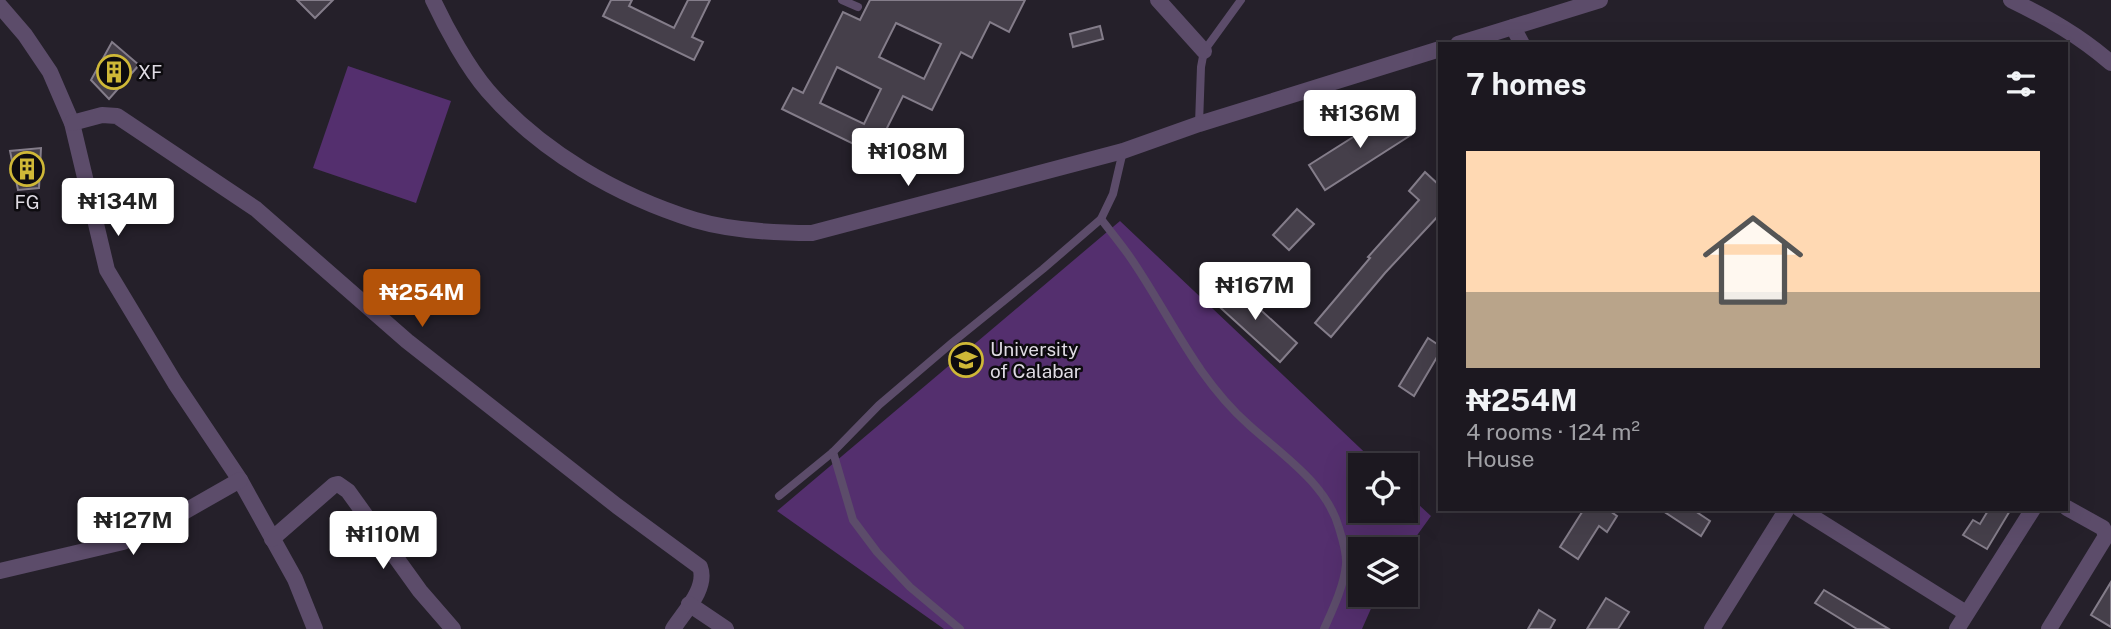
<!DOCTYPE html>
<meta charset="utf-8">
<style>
body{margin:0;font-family:"Public Sans",sans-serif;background:#29252d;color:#f1f3f6;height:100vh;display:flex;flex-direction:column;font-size:26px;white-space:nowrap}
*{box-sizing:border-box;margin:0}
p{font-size:23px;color:#a0a0a5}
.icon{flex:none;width:38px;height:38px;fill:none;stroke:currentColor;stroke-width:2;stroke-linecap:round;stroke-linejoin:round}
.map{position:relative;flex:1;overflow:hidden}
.sheet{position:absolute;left:1438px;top:42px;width:630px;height:469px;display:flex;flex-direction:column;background:#1c1820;border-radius:0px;box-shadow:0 7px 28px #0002,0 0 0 2px #3a373e}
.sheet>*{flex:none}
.tools{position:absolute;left:1348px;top:453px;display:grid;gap:14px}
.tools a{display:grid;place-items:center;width:70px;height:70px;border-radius:0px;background:#1c1820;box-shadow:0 7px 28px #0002,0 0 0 2px #3a373e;font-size:35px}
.price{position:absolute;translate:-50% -60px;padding:0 16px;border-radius:7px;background:#fff;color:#222;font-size:23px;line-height:46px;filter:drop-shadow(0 2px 4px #0008)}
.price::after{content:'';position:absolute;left:50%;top:42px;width:21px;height:16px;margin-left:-10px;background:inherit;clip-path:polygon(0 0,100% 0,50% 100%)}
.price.selected{background:#b45309;color:#fff}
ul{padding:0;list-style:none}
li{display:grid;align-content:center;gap:14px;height:371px;padding:0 28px}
li span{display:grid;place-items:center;height:217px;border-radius:0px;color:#555}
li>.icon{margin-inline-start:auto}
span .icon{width:126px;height:126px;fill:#fffc;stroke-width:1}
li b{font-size:30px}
h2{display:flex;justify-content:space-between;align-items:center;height:84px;padding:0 28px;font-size:30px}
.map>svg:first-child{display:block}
</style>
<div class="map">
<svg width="2111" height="629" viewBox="0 0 2111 629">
<rect width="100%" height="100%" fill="#25202a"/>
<g fill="#542f6e">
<polygon points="348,66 451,101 416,203 313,168"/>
<polygon points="1120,221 1378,465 1360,466 1360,511 1405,511 1405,492 1431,516 1405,552 1405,550 1360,550 1360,595 1377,595 1362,629 944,629 777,511"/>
</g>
<g fill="#453f4a" stroke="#847d8a" stroke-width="2" fill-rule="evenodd">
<polygon points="297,0 333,0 315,18"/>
<polygon points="611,0 632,0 629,6 674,28 688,0 710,0 692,37 703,42 694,60 603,16"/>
<path d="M870 0H1025L1009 32 990 22 972 58 961 52 932 110 903 96 874 154 782 109 793 88 803 93 843 12 860 20ZM896 23 941 44 924 79 879 57ZM837 67 881 89 864 124 820 103Z"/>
<polygon points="1100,26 1103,39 1073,47 1070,34"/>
<polygon points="112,42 139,65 109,99 91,80"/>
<polygon points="1396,110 1411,135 1325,190 1309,165"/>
<polygon points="41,148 39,188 18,190 10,151"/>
<polygon points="1425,172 1440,186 1440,214 1385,273 1331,337 1315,323 1370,258 1368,257 1419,200 1409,191"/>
<polygon points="1297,209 1314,224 1289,250 1273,235"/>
<polygon points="1230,282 1297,343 1280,362 1213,301"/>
<polygon points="1428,338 1440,346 1440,352 1414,396 1399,386"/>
<polygon points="1584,509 1607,509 1617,516 1607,532 1599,526 1578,559 1560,547"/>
<polygon points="1660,509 1692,509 1710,521 1701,536"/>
<polygon points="1989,509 2011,509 1987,549 1963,535 1973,520 1980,524"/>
<polygon points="2111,582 2111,627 2091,615"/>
<polygon points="1824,590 1889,629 1857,629 1815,603"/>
<polygon points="1606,598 1629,612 1618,629 1587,629"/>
<polygon points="1539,610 1555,620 1550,629 1528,629"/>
</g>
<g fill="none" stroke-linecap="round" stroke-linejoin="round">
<g stroke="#5c4c6a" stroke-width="8">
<polyline points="842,0 858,7"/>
<polyline points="1199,124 1201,67 1204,51 1241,0"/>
<path d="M1101 219C1111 232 1121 244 1130 257 1170 315 1195 377 1249 425 1281 454 1327 484 1339 528 1342 538 1347 553 1346 564 1344 586 1333 609 1324 629"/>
<polyline points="833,452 853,520 877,552 910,587 960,629"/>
<polyline points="779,496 833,452 879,405 953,342 1043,269 1101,219 1113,194 1123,151"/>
</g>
<g stroke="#5c4c6a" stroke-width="16">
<path d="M433 0C446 28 468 68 488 91 541 152 618 196 695 220 732 231 774 233 812 233L1123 151 1199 124 1440 49"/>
<polyline points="1158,0 1204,51"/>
<path d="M2011 0C2048 18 2080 36 2111 63"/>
<polyline points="0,6 25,35 50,72 72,123 107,270 175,383 240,480 295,579 315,629"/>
<polyline points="1513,27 1522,44"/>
<polyline points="1458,44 1600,0"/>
<path d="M72 123 102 115 117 116 256 209 407 341 617 506 700 567C708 588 684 612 673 629"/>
<polyline points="1800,509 1966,613"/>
<polyline points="272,539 334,485 338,484 348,491 420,591 453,629"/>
<polyline points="0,571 123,542 175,517 240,480"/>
<polyline points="689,604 726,629"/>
<polyline points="1712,629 1787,509"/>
<polyline points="1957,629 2033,509"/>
<polyline points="2049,629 2106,536 2103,528 2067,508"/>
</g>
</g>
<defs>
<g id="building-ring" transform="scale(1.75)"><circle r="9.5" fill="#0d0b0f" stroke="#cfb837" stroke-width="1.5"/><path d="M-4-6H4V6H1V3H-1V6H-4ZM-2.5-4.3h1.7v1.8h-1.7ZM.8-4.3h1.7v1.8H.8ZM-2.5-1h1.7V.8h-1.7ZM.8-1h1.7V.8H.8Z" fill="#cfb837"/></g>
<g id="university-ring" transform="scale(1.75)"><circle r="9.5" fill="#0d0b0f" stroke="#cfb837" stroke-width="1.5"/><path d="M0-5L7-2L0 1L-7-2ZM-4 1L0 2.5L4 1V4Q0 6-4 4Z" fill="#cfb837"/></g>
</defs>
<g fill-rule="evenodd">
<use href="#building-ring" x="114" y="72"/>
<use href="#building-ring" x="27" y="169"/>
<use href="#university-ring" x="966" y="360"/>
</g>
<g text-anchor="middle" stroke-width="5" stroke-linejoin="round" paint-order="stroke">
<g font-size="19" fill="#dfdbe3" stroke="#0d0b0f" text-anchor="start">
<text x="138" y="79">XF</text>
<text x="27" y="209" text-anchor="middle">FG</text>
<text x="990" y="356">University<tspan x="990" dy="22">of Calabar</tspan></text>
</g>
</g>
</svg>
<div class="tools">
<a><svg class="icon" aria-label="locate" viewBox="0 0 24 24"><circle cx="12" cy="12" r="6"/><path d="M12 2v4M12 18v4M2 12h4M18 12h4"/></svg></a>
<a><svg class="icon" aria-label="layers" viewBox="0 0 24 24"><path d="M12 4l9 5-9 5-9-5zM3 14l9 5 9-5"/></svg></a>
</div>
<b class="price" style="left:1360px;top:150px">₦136M</b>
<b class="price" style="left:908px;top:188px">₦108M</b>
<b class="price" style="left:118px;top:238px">₦134M</b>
<b class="price" style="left:1255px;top:322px">₦167M</b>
<b class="price selected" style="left:422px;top:329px">₦254M</b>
<b class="price" style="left:133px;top:557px">₦127M</b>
<b class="price" style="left:383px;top:571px">₦110M</b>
<section class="sheet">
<h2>7 homes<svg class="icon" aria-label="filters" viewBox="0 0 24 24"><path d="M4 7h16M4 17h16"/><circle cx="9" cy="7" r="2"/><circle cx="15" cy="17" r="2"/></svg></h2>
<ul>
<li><span style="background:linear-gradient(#ffd9b3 65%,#b9a48a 0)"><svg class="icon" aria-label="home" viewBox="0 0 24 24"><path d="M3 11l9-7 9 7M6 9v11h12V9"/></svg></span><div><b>₦254M</b><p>4 rooms · 124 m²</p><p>House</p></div></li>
</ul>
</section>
</div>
